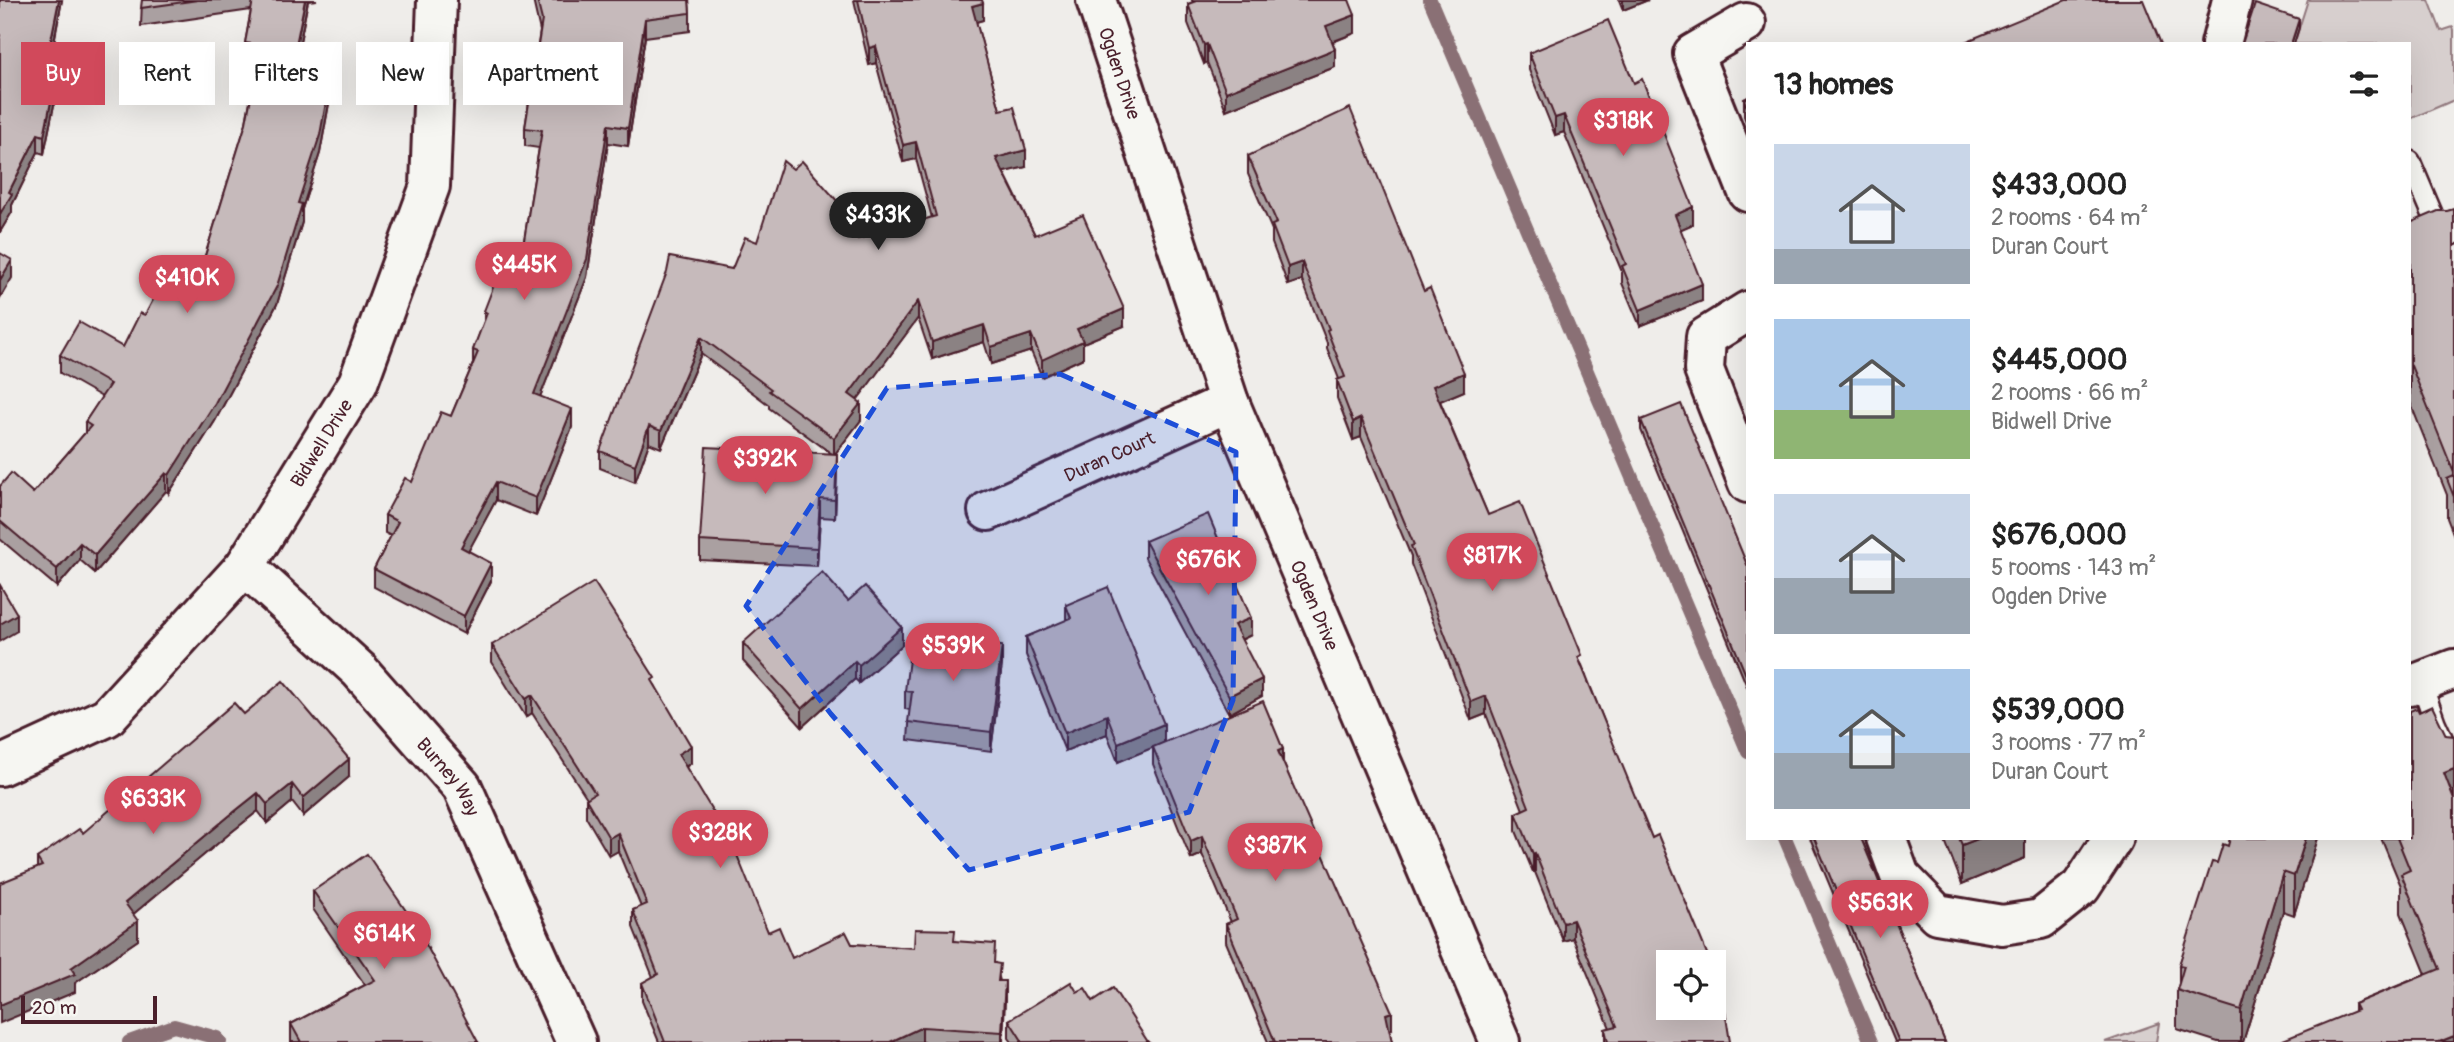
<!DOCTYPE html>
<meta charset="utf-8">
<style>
body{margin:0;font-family:Pangolin,sans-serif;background:#f6f6f6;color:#222;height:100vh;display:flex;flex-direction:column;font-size:26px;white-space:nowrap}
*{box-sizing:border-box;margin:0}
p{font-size:23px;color:#767676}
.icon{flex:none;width:38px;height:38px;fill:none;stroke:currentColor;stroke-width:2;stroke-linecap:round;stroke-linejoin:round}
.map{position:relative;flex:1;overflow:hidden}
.side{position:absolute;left:1746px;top:42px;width:665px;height:798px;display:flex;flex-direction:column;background:#fff;border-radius:0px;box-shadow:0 7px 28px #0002}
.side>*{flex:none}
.guide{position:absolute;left:21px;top:42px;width:665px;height:63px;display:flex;gap:14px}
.tools{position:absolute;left:1656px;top:950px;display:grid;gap:14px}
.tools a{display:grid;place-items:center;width:70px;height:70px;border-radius:0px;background:#fff;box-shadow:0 7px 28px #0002;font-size:35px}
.scale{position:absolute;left:21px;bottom:18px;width:136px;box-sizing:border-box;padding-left:7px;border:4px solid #4a1f2b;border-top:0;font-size:19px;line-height:24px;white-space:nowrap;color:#4a1f2b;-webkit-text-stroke:5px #f6f6f2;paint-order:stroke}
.price{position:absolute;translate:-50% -60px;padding:0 16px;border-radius:24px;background:#d1495b;color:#fff;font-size:23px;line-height:46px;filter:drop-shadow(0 2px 4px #0008)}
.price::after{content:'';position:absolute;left:50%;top:42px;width:21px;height:16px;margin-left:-10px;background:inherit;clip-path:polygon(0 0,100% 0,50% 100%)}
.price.active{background:#222;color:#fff}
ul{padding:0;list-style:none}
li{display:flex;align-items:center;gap:21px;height:175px;padding:0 28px}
li span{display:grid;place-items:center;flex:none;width:196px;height:140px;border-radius:0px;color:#555}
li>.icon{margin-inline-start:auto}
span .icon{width:84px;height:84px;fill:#fffc;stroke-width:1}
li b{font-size:30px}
h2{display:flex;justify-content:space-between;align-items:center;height:84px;padding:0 28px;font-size:30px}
.chip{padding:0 24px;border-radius:0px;background:#fff;box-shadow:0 7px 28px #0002;font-size:24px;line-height:63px}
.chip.active{background:#d1495b;color:#fff}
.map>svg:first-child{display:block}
</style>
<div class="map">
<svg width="2454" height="1042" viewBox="0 0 2454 1042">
<rect width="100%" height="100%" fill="#efedea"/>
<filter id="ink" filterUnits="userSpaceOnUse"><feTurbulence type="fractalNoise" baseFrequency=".0143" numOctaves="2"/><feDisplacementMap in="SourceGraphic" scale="14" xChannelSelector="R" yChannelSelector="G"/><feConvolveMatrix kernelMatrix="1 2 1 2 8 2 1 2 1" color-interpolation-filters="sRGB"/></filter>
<g filter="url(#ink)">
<g fill="#d7cfce" stroke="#90777c" stroke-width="2">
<polygon points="2308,0 2429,0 2441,31 2453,27 2454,30 2454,100 2410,119 2410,44 2294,44"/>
<polygon points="2159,1023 2156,1042 2105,1042"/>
</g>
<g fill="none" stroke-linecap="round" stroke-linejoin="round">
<g stroke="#8a6f74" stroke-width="14">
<polyline points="1430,0 1748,752"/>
<polyline points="1785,838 1871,1042"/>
<polyline points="129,1042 174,1026 217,1038 220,1042"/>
</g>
<g stroke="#4a1f2b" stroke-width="24">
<g id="lane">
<polyline points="2410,161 2443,239 2454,234"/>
<polyline points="2421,682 2435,722 2454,764"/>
</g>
</g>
<g stroke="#4a1f2b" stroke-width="44">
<g id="street">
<path id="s1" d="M1096 0 1229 402 1500 1042"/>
<polyline points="1746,23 1693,54 1748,192"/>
<polyline points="2221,44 2232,0"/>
<polyline points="1748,311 1706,337 1704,370 1748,483"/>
<path id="s2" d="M988 511 1229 402"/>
<path id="s3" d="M245 566 359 670 462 787 576 1042"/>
<polyline points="2410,686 2454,669"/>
<path id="s4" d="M0 766 107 717 245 566 358 383 430 186 437 0"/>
<polyline points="1886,838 1900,876 1937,914 2002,925 2041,919 2081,887 2113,838"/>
</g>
</g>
<use href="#lane" stroke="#f6f6f2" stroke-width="19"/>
<use href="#street" stroke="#f6f6f2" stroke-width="38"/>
</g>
<g fill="#aaa0a1" stroke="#4a1f2b" stroke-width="2">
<polygon points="0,0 62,0 48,75 56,95 44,154 38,152 12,205 12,212 0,232"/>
<polygon points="142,0 317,0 308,1 298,51 334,76 320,153 302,209 302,222 277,304 215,421 169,493 166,491 95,573 80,560 57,587 0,539 0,486 33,493 85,433 85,422 102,397 60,373 60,355 123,347 145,315 170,288 200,272 246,123 257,63 245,61 245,43 251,10 141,26"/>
<polygon points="533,0 689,0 690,13 690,31 645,37 628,146 608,143 587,277 540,397 572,427 536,516 496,500 468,551 491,581 464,634 374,587 374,569 391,536 385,533 385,515 412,482 451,416 473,364 473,350 484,322 484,311 519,271 539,148 525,146 525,128 540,31"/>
<polygon points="854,0 982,0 983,20 976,22 1000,110 1026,167 1004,172 1035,235 1124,326 1083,343 1083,358 1042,377 1031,351 991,364 984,342 932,359 918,318 857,400 861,420 835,454 837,472 835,518 820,517 817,566 700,560 700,541 832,454 769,408 769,405 701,354 661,448 649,443 635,482 600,468 600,451 732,269 757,242 858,239 932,218 916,159 903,162 876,63 869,65"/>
<polygon points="1192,0 1349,0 1355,33 1333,42 1335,67 1226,110 1207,62 1204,64 1188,23 1188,4 1193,2"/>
<polygon points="1619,0 1648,0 1623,10"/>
<polygon points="1529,53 1634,83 1693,224 1680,229 1702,301 1640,326 1622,283 1622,272 1564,132 1555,135 1529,70"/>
<polygon points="1748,97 1748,127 1744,116 1744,99"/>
<polygon points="1248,156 1464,391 1440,401 1488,515 1582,665 1730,1042 1605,1042 1605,1029 1610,1028 1573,938 1563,941 1535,872 1533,872 1516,831 1516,813 1523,810 1486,714 1471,720 1411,564 1411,556 1361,437 1353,440 1337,398 1337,380 1339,379 1327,348 1327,343 1302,280 1288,285 1272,243 1272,230 1248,174"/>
<polygon points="2454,209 2454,536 2447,518 2447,495 2410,402 2410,223"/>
<polygon points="1641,420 1748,567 1748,689 1641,430"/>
<polygon points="1145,541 1251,635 1241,640 1262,696 1229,714 1145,558"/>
<polygon points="848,601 902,645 859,683 855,679 802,727 743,661 743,643"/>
<polygon points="1066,605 1164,742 1283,762 1392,1029 1389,1030 1392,1042 1268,1042 1226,942 1226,924 1231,922 1202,854 1191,859 1153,764 1153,747 1118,762 1107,734 1065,751 1026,655 1026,637 1066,621"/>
<polygon points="492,645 655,685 691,763 686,767 768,932 792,958 852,944 914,948 955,941 995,963 1005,999 1003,1042 659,1042 642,1001 642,983 653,977 633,927 633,910 641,907 618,851 609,856 586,817 586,799 587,798 532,713 526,717 492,662"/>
<polygon points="1002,664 991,751 908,740 910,710 905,709 905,691"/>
<polygon points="2419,712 2446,735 2454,1042 2354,1011 2354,1004 2426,974 2401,913 2401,886 2381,838 2410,838"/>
<polygon points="244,714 349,777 303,816 292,802 267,823 258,811 229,834 133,914 138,940 75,983 75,992 37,868 37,858 83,833"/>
<polygon points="1810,838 1861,838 1945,1042 1895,1042"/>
<polygon points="1944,838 2025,838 2025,858 1962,884"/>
<polygon points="2318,838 2294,915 2283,911 2243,1042 2218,1042 2177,1029 2177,990 2179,984 2179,965 2217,863 2228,846"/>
<polygon points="313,891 478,1042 291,1042 291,1024 365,985 313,909"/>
<polygon points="1077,992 1093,1001 1148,1042 1012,1042 1009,1038 1009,1020"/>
</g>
<g fill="#8b8283" stroke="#4a1f2b" stroke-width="2">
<polygon points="59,0 62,0 44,93 44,75"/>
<polygon points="305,0 308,0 295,68 295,50"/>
<polygon points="1623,0 1648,0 1623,10"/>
<polygon points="983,3 983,20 972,23 972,6"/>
<polygon points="1355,15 1355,33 1326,44 1326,26"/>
<polygon points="645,19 645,37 628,146 628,128"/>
<polygon points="2299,19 2299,28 2294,44 2291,44"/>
<polygon points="1207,44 1207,62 1204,64 1204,45"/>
<polygon points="876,46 876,63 869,65 869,48"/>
<polygon points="1335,49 1335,67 1226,110 1226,92"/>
<polygon points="334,58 334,76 320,153 302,209 302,222 277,304 215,421 169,493 169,475 298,203"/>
<polygon points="56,77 56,95 44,154 44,136"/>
<polygon points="1564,115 1564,132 1555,135 1555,118"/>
<polygon points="608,125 608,143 587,277 534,412 534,394"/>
<polygon points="38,134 38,152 12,205 12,212 0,232 0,214 9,192"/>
<polygon points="916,142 916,159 903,162 903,145"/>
<polygon points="1026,150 1026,167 996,174 996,158"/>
<polygon points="1693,207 1693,224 1675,232 1675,215"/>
<polygon points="12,260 12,278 0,298 0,280"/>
<polygon points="1302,262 1302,280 1288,285 1288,267"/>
<polygon points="1702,284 1702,301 1640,326 1640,310"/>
<polygon points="918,301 918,318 849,411 849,394"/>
<polygon points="1124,309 1124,326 1083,343 1083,358 1042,377 1042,360 1077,329"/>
<polygon points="984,325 984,342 932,359 932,342"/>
<polygon points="1031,334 1031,351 991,364 991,347"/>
<polygon points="701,337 701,354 661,448 661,431"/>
<polygon points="1464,373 1464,391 1433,404 1433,386"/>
<polygon points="861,403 861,420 834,455 834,438"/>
<polygon points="572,409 572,427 536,516 536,498"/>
<polygon points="1361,418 1361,437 1353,440 1353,422"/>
<polygon points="649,426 649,443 635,482 635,465"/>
<polygon points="837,454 837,472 835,518 835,500"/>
<polygon points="166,473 166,491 95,573 95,555"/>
<polygon points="496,482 496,500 461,565 461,547"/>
<polygon points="820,499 820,517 817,566 817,548"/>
<polygon points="80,543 80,560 57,587 57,569"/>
<polygon points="491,563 491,581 464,634 464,616"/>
<polygon points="17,614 17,631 0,641 0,624"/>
<polygon points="1251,618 1251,635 1234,643 1234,625"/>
<polygon points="902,627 902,645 859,683 859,665"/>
<polygon points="1002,646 1002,664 991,751 991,732"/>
<polygon points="855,661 855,679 802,727 802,709"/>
<polygon points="1262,679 1262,696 1229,714 1229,696"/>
<polygon points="532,695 532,713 526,717 526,699"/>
<polygon points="1486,696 1486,714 1471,720 1471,702"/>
<polygon points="1107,715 1107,734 1065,751 1065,733"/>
<polygon points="1164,724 1164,743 1118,762 1118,743"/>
<polygon points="691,746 691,763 678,771 678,754"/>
<polygon points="1283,749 1283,767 1278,751"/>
<polygon points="349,759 349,777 303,816 303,798"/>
<polygon points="2454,769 2454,808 2444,773"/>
<polygon points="292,784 292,802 267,823 267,804"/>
<polygon points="258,793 258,811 229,834 125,921 125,903 229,816"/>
<polygon points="618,833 618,851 609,856 609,838"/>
<polygon points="1202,836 1202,854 1191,859 1191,841"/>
<polygon points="1980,838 2025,838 2025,858 1962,884 1962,845"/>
<polygon points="2306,838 2318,838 2294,915 2294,876"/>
<polygon points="1535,853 1535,872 1533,872 1533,854"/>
<polygon points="2283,872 2283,911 2243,1042 2241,1042 2241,1010"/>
<polygon points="1573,920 1573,938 1563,941 1563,923"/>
<polygon points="138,921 138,940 75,983 75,992 0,1023 0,1005 71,968"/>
<polygon points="1005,981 1005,999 1002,1042 1002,1032"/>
<polygon points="1392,1012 1392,1029 1386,1032 1386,1014"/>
<polygon points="922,1027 922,1042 890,1042"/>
<polygon points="2454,1036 2454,1042 2439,1042"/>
</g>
<g fill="#c6babb" stroke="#4a1f2b" stroke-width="2" fill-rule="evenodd">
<polygon points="0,0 59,0 44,75 56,77 44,136 38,134 9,192 12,194 0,214"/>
<polygon points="142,0 198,0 141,8"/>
<polygon points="253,0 305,0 295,50 334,58 320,135 298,203 302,204 277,286 215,403 169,475 166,473 95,555 80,543 57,569 0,521 0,486 11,473 33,493 91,426 85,422 110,384 60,355 79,322 123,347 140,313 145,315 162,283 170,288 183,263 200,272 246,123 261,45 245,43"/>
<polygon points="537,0 689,0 690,13 645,19 628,128 608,125 587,259 534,394 572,409 536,498 496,482 461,547 491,563 464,616 374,569 398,522 385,515 405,478 412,482 441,412 451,416 478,352 473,350 487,313 484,311 502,264 519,271 542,130 525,128 542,20"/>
<polygon points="858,0 982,0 983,3 972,6 1000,110 1014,107 1026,150 996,158 1035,235 1083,215 1124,309 1077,329 1083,341 1042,360 1031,334 991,347 984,325 932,342 918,301 849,394 861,403 834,438 769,391 771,389 701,337 661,431 649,426 635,465 600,451 667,272 670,257 732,269 745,237 757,242 783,161 793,169 802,161 853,219 858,239 936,216 916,142 903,145 876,46 869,48"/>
<polygon points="1199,0 1349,0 1355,15 1326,26 1335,49 1226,92 1207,44 1204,45 1188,4"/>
<polygon points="2066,0 2143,0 2161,44 1960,44"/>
<polygon points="2255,4 2299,19 2291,44 2242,44"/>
<polygon points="1608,20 1634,83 1642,79 1693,207 1675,215 1702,284 1640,310 1622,266 1626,264 1564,115 1555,118 1529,53"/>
<polygon points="1748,97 1748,110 1744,99"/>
<path d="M1350 108 1424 291 1430 288 1464 373 1433 386 1488 515 1520 502 1582 655 1578 657 1652 838 1658 835 1710 961 1717 959 1730 1042H1608L1605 1029 1617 1026 1573 920 1563 923 1535 853 1533 854 1516 813 1529 807 1486 696 1471 702 1411 546 1414 545 1361 418 1353 422 1337 380 1345 377 1327 330 1329 329 1302 262 1288 267 1272 225 1277 223 1248 156ZM1668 962H1713V1008H1668Z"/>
<polygon points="2454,209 2454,473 2410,363 2410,223 2438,211 2447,211"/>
<polygon points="0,253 12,260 0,280"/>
<polygon points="1681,404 1748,567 1748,680 1641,420"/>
<polygon points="706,447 837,454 835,500 820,499 817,548 700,541"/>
<polygon points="2454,476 2454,497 2447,479"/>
<polygon points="1208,514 1251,618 1234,625 1262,679 1229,696 1145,541"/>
<polygon points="822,572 848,601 865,586 902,627 859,665 855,661 802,709 743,643"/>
<polygon points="594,582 655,678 652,680 691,746 678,754 718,820 722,818 768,932 779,927 792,958 846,932 852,944 914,948 915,929 955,930 954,941 995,944 994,963 1000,964 998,981 1005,981 1002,1032 922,1027 890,1042 665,1042 642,983 658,974 633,910 647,904 618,833 609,838 586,799 595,793 532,695 526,699 492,645"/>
<polygon points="0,585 17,614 0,624"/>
<polygon points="1108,587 1164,724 1118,743 1107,715 1065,733 1026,637 1071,618 1066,605"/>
<polygon points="912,635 1002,646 991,732 908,722 912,692 905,691"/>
<polygon points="283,681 349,759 303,798 292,784 267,804 258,793 229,816 125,903 138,921 71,968 75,974 0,1005 0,883 42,866 37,858 79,829 83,833 234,703 244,714"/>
<polygon points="1263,701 1283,749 1278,751 1392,1012 1386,1014 1392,1042 1275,1042 1226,924 1237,919 1202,836 1191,841 1153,747"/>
<polygon points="2432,706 2446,735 2454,736 2454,769 2444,773 2454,799 2454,1036 2439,1042 2278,1042 2357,1010 2354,1004 2440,969 2401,874 2410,870 2397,838 2410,838 2410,711 2417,708 2419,712"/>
<polygon points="1814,838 1861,838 1945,1042 1899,1042"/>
<polygon points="1959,838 1980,838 1962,845"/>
<polygon points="2230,838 2306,838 2294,876 2283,872 2241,1010 2177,990 2184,966 2179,965 2212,862 2217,863 2223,844 2228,846"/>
<polygon points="367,854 415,924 478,1042 301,1042 291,1024 375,980 313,891"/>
<polygon points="1071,982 1077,992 1085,988 1093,1001 1113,988 1148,1042 1023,1042 1009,1020"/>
</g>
</g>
<path fill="#1d4ed8" fill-opacity="0.2" stroke="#1d4ed8" stroke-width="5" stroke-dasharray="14 9" stroke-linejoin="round" d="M1060 374 1236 452 1233 700 1189 812 969 870 831 714 746 606 887 388Z"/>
<g text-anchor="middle" stroke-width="5" stroke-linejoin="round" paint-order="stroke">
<g font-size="19" fill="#4a1f2b" stroke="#f6f6f2">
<text dy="7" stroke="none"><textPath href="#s1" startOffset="77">Ogden Drive</textPath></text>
<text dy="7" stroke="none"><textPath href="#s4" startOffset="467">Bidwell Drive</textPath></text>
<text dy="7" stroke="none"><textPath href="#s2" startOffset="133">Duran Court</textPath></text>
<text dy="7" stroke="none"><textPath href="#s1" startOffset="644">Ogden Drive</textPath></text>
<text dy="7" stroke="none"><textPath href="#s3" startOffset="294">Burney Way</textPath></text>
</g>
</g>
</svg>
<div class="tools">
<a><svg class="icon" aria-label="locate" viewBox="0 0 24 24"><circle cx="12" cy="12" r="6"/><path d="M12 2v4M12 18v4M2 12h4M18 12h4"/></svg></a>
</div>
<div class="scale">20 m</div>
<b class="price" style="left:1623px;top:158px">$318K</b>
<b class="price active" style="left:878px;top:252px">$433K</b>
<b class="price" style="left:524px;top:302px">$445K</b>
<b class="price" style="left:187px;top:315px">$410K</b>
<b class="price" style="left:765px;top:496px">$392K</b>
<b class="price" style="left:1492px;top:593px">$817K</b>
<b class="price" style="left:1208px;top:597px">$676K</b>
<b class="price" style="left:953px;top:683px">$539K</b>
<b class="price" style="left:153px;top:836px">$633K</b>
<b class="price" style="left:720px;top:870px">$328K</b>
<b class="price" style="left:1275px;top:883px">$387K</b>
<b class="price" style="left:1880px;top:940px">$563K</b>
<b class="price" style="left:384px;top:971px">$614K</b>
<div class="guide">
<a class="chip active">Buy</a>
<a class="chip">Rent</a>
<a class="chip">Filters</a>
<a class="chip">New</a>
<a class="chip">Apartment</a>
</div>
<section class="side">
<h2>13 homes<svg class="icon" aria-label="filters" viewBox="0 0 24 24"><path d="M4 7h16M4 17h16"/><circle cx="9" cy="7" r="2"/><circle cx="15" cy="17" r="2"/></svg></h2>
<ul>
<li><span style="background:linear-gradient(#c9d6e8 75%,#9aa5b1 0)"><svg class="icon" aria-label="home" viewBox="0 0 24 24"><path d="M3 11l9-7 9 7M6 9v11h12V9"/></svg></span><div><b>$433,000</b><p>2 rooms · 64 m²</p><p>Duran Court</p></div></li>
<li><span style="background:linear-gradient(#a9c7e8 65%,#8fb573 0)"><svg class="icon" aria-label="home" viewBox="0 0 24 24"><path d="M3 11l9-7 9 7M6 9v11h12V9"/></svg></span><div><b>$445,000</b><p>2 rooms · 66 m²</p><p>Bidwell Drive</p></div></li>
<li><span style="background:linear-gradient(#c9d6e8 60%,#9aa5b1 0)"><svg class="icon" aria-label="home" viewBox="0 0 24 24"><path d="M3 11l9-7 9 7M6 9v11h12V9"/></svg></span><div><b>$676,000</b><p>5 rooms · 143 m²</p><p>Ogden Drive</p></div></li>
<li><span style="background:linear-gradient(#a9c7e8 60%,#9aa5b1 0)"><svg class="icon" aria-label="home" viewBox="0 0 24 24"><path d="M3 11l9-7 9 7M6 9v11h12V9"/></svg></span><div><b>$539,000</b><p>3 rooms · 77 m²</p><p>Duran Court</p></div></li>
</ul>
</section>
</div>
